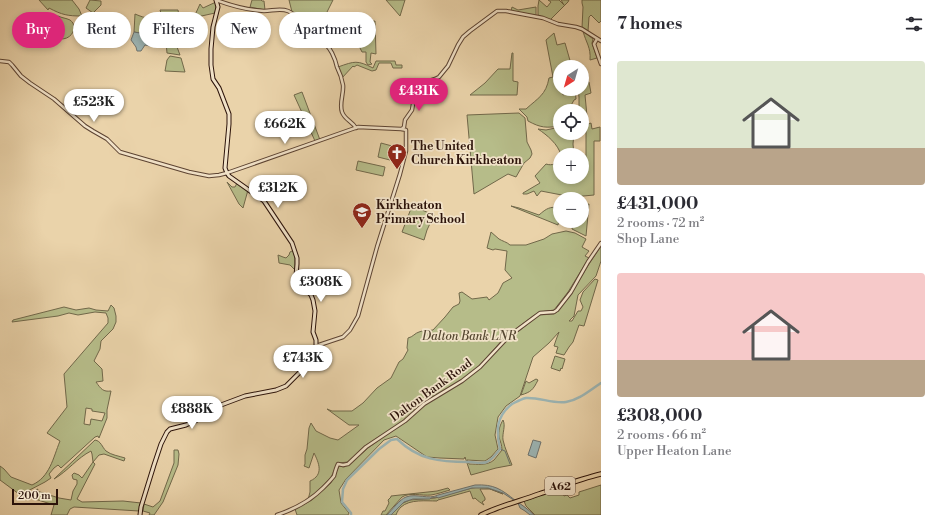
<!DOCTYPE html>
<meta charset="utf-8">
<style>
body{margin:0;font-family:"Libre Bodoni",serif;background:#f7f7f7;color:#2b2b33;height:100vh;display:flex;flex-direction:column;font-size:15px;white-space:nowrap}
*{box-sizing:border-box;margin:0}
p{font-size:13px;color:#7c7c81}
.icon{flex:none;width:22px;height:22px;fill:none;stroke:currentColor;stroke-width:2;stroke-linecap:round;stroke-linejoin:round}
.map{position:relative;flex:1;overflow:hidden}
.details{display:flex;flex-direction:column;background:#fff;width:340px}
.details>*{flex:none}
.hud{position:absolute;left:12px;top:12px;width:380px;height:36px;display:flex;gap:8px}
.needle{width:26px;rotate:217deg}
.tools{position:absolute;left:553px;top:60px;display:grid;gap:8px}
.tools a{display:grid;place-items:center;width:36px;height:36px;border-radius:50%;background:#fff;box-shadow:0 2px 6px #0003;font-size:20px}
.scale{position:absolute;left:12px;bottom:10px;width:46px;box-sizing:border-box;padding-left:4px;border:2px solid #2c130a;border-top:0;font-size:11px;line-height:14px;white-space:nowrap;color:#2c130a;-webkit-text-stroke:3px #f1e2c8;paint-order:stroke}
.price{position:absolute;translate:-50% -34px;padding:0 9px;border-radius:14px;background:#fff;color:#222;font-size:13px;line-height:26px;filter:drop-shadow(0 1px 2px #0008)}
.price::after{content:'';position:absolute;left:50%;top:24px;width:12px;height:9px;margin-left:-6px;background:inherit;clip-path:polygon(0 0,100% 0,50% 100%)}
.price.current{background:#db2777;color:#fff}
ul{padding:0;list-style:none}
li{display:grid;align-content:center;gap:8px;height:212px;padding:0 16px}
li span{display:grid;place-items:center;height:124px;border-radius:4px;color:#555}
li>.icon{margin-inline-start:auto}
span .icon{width:72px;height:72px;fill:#fffc;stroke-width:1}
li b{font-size:17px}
h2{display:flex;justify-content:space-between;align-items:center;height:48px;padding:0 16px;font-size:17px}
.tag{padding:0 14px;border-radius:18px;background:#fff;box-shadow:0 2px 6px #0003;font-size:14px;line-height:36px}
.tag.current{background:#db2777;color:#fff}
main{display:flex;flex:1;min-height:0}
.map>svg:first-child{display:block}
</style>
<main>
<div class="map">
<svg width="601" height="515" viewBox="0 0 601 515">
<rect width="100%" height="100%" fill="#ead3aa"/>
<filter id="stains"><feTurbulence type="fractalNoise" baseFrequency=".005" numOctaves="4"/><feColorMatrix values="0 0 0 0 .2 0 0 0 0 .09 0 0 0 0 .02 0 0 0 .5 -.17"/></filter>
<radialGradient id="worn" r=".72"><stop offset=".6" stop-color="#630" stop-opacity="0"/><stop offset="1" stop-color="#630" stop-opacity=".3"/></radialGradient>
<g fill="#b6bc89" stroke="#71684a" fill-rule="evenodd">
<path d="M39 0H72L79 9 82 16C68 16 62 15 49 8L48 10Z"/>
<polygon points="90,0 101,1 101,5 93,13 86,8"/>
<polygon points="252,0 261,0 262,1 264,1 265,10 250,7"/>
<polygon points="289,0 333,0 324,18 320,14 316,19 310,21 305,15 302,16 303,20 292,12"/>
<polygon points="386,0 405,0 400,16"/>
<polygon points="539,0 547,7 551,2 548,0 559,0 564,5 561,0 569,0 568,2 550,20 538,15 538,6"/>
<polygon points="582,0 601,0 601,21 599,23 591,15 589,17 588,31 582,28 583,7 582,3"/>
<polygon points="216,2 216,7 215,13 197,17 195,15 200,4 203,8"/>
<polygon points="512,7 518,10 536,7 536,16 511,11"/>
<path d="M160 10H178L180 22 171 24 170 40 177 47 180 55 167 53 166 42 162 37 134 32 135 14C147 19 149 19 162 16Z"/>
<path d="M58 16C62 18 66 18 70 20 80 27 70 43 57 38 52 37 50 34 48 29 50 24 51 17 58 16Z"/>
<polygon points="375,21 376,54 371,53 370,62 372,64 368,65 366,62 366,52 362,52 359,46 361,22"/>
<path d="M583 31 593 39 592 43 597 58 590 60C591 47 586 43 583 31Z"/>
<path d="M554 33 557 45 565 43 571 64 563 66V67H560V89H563V95L571 92 570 89H575L576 99 574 100 568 111H560V126C546 128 541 128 528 121L527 117 519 109H526C538 98 546 95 549 78L553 77 546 40Z"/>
<polygon points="512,53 513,53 513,81 518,82 517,95 470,95 485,83 498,69 510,69"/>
<polygon points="170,56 181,58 185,72 165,71 167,60"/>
<path d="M376 61H395L396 65H402V68H393L391 63H379L376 70 372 71 357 65 354 67 353 66 342 78 338 67C355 61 357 60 373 68Z"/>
<polygon points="589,82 591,93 585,95 587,116 582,115 582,111 579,111 579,97 578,89 582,89 582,83"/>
<polygon points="302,92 320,140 315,141 294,95"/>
<polygon points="519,113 525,118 527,142 531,150 532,154 530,158 524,163 516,177 508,174 474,194 467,115"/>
<path d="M591 123 592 129 600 127V141H594V195L573 197 572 199H567V196L541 191 537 196 534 191 527 194H523V193L540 183 535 176 546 164C552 166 558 164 560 157V177H582V158H586V125Z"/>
<path d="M560 127V133H574L573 144 574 155H561C558 144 547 135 538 129L546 130Z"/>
<polygon points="381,143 392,146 391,150 392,151 390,160 378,157"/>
<polygon points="358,161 385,167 383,176 356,170"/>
<polygon points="227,182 232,187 235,187 237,183 248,190 243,208 239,204"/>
<polygon points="589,204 586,236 572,229 573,221 582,221 582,205"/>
<polygon points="412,206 434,215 427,230 424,240 402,232"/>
<path d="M511 206 519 208 539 215C547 208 549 207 560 207V214L558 225Z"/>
<path d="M566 231 575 233 586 239 582 247 589 251 585 256 589 258 568 292 554 310 540 312 533 316 505 337 479 366 462 380 451 386V389L463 381 481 368 509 337 519 331 539 315 554 314 558 311 572 292 589 264 601 246V261L596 276 578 295 574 316 569 321H572L578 311H581L583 307 580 300 583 292 595 279 598 280 584 326 579 325 573 342 569 347 564 355 556 353 558 347 554 346 556 340 559 332 549 343 533 357 520 396 506 406 498 417 495 435 498 449 491 457 485 461 467 460 469 464C477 464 487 466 494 460 497 457 499 453 502 450 502 445 500 441 499 437 498 431 500 425 503 420 506 426 502 433 503 440 505 449 509 457 512 465L496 468 471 475 465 457 464 459 440 458 427 457 396 436 384 440 346 479 339 490 341 503 349 513 348 515H297L295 509 312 500 331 483 339 466 344 467 350 464 368 448 382 438 380 436 365 446 348 462 338 463C335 467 334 472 331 477 324 485 316 492 308 500L310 492V481C324 475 319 463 314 453L309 468 304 466 305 464V455L307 449 309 428 311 423 316 431 330 438 338 440 359 425H349L327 409 332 411H352L363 403 377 388 391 378 399 362 403 359 408 350 407 348 408 338C413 337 415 333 419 332 423 330 428 331 433 330L445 317 453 307 459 304 460 301 459 293 462 292 472 299 487 297 489 300 498 293 503 283 512 278 505 270 507 251 495 249 493 250 487 248 491 232C494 234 496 237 499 239 502 241 507 242 510 245H526L544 239 552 234Z"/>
<polygon points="294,250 295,258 295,270 290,265 279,263 278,255 283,257 286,258 289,255 290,252"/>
<path d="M111 305 114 308 116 316V322L113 329 101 341 100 349 94 361 102 369 103 381 96 382C101 389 103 392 111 391L107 410V418L99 438 98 436 95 437 61 468 58 465 54 468 49 474 51 478 45 482 22 494H19L0 480V466L4 469 11 477 32 485C50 477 53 458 60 441L47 433 67 407 64 374 108 323V318L106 313 95 312 78 315 69 313 58 316 12 322 13 320 64 307 76 310 89 308 96 310 108 311ZM86 408 92 409V411L105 413 102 421 91 419 90 425 84 424Z"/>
<polygon points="555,356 565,359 562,369 561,368 560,371 551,368"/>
<path d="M536 379 538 380C533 390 531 392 521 395L526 381 529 383Z"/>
<path d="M95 440C101 441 102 447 106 451 111 455 119 456 125 458L124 461 104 454 99 455 93 462 95 464 77 499 82 502 123 501 141 503 139 511 74 507 70 509 67 515H51L54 505 35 499 25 496 38 489 37 491 59 498 71 500 73 491 77 484V480L73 479 72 475 74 473 79 475 82 478 93 462 92 454 91 451C77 458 68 471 54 479Z"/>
<polygon points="174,450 178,450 179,454 178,465 163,502 154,515 149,515 150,513 143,511 144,504 153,507 160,501 174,463"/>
<polygon points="601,485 601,515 535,515 526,506 524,501 561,488 564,496 567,495 570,498 579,495 579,492"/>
<path d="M480 487 488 488 503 494 490 489H480L485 498V500L482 502 484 505C481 503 478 501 475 498L473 499 470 491 438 500 437 501C426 501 410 499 401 507 399 509 397 512 396 515H391L403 503 410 500 435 498 472 488Z"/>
<path d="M448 488 450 490C443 492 437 494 431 495 421 496 410 492 402 497L386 515H381L383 511H385L389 503 388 500 391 497V496L437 491Z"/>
</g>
<g fill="#9cb5b4" stroke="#6f7470">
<polygon points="134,32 162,37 165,42 162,47 156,47 145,45 141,51 137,51 136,47 131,40"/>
<polygon points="533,440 541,442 536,458 528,455"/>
<path d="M475 485C494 484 501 489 516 501 522 505 528 509 534 515H530L525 511 520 508 518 503 503 493 488 488H472L438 498 437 497 431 498 430 499H413L404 502 391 515H387C392 510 400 499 406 497 416 493 429 500 438 495Z"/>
</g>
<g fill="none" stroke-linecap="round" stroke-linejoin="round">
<g stroke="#6f7470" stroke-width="1">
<polyline points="600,383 601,382"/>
<polyline points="500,449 505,451 510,464"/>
</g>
<path stroke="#9cb5b4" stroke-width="2.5" d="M351 515V513L342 502 343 489 347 480 379 449 391 440 397 439C419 460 439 462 469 462 475 462 481 464 487 462 493 459 497 453 500 449 496 431 496 416 512 404 516 402 521 399 526 398 539 397 553 404 566 402 579 400 590 390 601 383"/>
<g stroke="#5c4332" stroke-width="4.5">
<g id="tertiary">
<path d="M216 0C232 6 247 10 264 11 272 11 280 8 288 11 295 14 300 20 305 24 314 33 326 41 332 53 334 57 336 62 337 67 340 73 342 79 343 85 344 94 339 103 342 112 345 120 352 121 356 128"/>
<polyline points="597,39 594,44 601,64"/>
<polyline points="0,61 9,62 12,65 21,76 30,83 54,99 85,126 93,131 107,139 120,152 189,172 209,176 219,175 227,173 358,127 401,129 402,129 406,130 406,151 400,174 377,247 358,316 350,330 343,337 316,346"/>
<polyline points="402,129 404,127 405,120 412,110 415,92 418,86 423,83 435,79 439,77 448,66 458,45 463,37 470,31 497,11 506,11 543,18 558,24 576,27 582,29 601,41"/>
<path d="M277 515C295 509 310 501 323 488 327 484 331 480 334 476 335 472 336 468 338 464L343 465 348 464 366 447 405 421 424 404 462 381 480 367 509 336 540 313 554 312 557 310 571 292 588 262 601 243"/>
</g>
</g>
<g stroke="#2c130a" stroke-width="5">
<polyline id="secondary" points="140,515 141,507 154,465 161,444 167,432 170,429 186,425 195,421 221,405 245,396 276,390 286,386 302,370 309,362 316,346 316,340 313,332 315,311 313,300 311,295 300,284 296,276 297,264 297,258 292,243 264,201 260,198 229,176 227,173 225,168 229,124 229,114 219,88 213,79 211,65 211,49 213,27 218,7 216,0"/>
</g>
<g stroke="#2c130a" stroke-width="5.5">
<path id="primary" d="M481 515C499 506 520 501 539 494 560 487 580 479 601 474"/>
</g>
<use href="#tertiary" stroke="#f1e2c8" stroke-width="2.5"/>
<use href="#secondary" stroke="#f1e2c8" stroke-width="3"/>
<use href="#primary" stroke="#ead3aa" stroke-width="3.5"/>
</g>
<defs>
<g id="church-pin" transform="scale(1)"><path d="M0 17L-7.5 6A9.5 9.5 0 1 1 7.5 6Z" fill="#8f2418" stroke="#f1e2c8"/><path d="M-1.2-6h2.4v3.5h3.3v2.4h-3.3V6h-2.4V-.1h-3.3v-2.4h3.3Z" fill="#fff"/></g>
<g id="school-pin" transform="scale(1)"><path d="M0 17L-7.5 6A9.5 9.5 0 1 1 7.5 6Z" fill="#8f2418" stroke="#f1e2c8"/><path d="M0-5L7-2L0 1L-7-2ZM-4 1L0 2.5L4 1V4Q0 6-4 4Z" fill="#fff"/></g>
</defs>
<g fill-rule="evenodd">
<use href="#church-pin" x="397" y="153"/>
<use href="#school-pin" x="362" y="212"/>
</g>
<g text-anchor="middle" stroke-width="3.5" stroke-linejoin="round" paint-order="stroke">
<rect fill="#f1e2c8" stroke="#675143" stroke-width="1" x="545" y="477" width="30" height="18" rx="3"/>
<g font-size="11" font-weight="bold" fill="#2c130a">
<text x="560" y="490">A62</text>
</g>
<g font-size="12" font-weight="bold" fill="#2c130a" stroke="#f1e2c8" text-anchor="start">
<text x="411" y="150">The United<tspan x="411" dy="14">Church Kirkheaton</tspan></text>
<text x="376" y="209">Kirkheaton<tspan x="376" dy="14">Primary School</tspan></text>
</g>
<g font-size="12" font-style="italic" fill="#554630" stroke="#f1e2c8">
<text x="469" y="340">Dalton Bank LNR</text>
</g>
<g font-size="12" fill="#2c130a" stroke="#f1e2c8">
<text transform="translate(431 390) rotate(-36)" y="4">Dalton Bank Road</text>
</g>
</g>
<rect width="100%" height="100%" filter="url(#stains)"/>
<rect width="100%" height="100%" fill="url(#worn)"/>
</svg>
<div class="tools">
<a><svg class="needle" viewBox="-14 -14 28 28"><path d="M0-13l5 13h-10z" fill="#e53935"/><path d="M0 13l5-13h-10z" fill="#7c7c81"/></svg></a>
<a><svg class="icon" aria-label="locate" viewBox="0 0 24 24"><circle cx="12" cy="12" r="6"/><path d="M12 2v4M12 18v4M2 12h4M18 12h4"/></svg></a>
<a>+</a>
<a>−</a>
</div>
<div class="scale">200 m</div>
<b class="price current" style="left:419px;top:112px">£431K</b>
<b class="price" style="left:94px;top:123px">£523K</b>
<b class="price" style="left:285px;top:145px">£662K</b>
<b class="price" style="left:278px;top:209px">£312K</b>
<b class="price" style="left:321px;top:303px">£308K</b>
<b class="price" style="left:303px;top:379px">£743K</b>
<b class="price" style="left:192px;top:430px">£888K</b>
<div class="hud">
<a class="tag current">Buy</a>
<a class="tag">Rent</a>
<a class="tag">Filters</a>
<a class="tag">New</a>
<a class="tag">Apartment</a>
</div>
</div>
<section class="details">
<h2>7 homes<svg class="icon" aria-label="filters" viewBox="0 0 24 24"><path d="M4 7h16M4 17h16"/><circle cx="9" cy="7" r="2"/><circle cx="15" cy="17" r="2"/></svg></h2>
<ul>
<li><span style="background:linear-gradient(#dfe7d0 70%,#b9a48a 0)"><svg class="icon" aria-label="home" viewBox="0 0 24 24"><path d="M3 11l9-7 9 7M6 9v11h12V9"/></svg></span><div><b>£431,000</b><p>2 rooms · 72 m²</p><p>Shop Lane</p></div></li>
<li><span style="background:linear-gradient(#f6c9c9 70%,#b9a48a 0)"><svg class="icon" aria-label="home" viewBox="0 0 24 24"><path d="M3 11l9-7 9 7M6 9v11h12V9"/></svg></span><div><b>£308,000</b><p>2 rooms · 66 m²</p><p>Upper Heaton Lane</p></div></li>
</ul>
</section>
</main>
